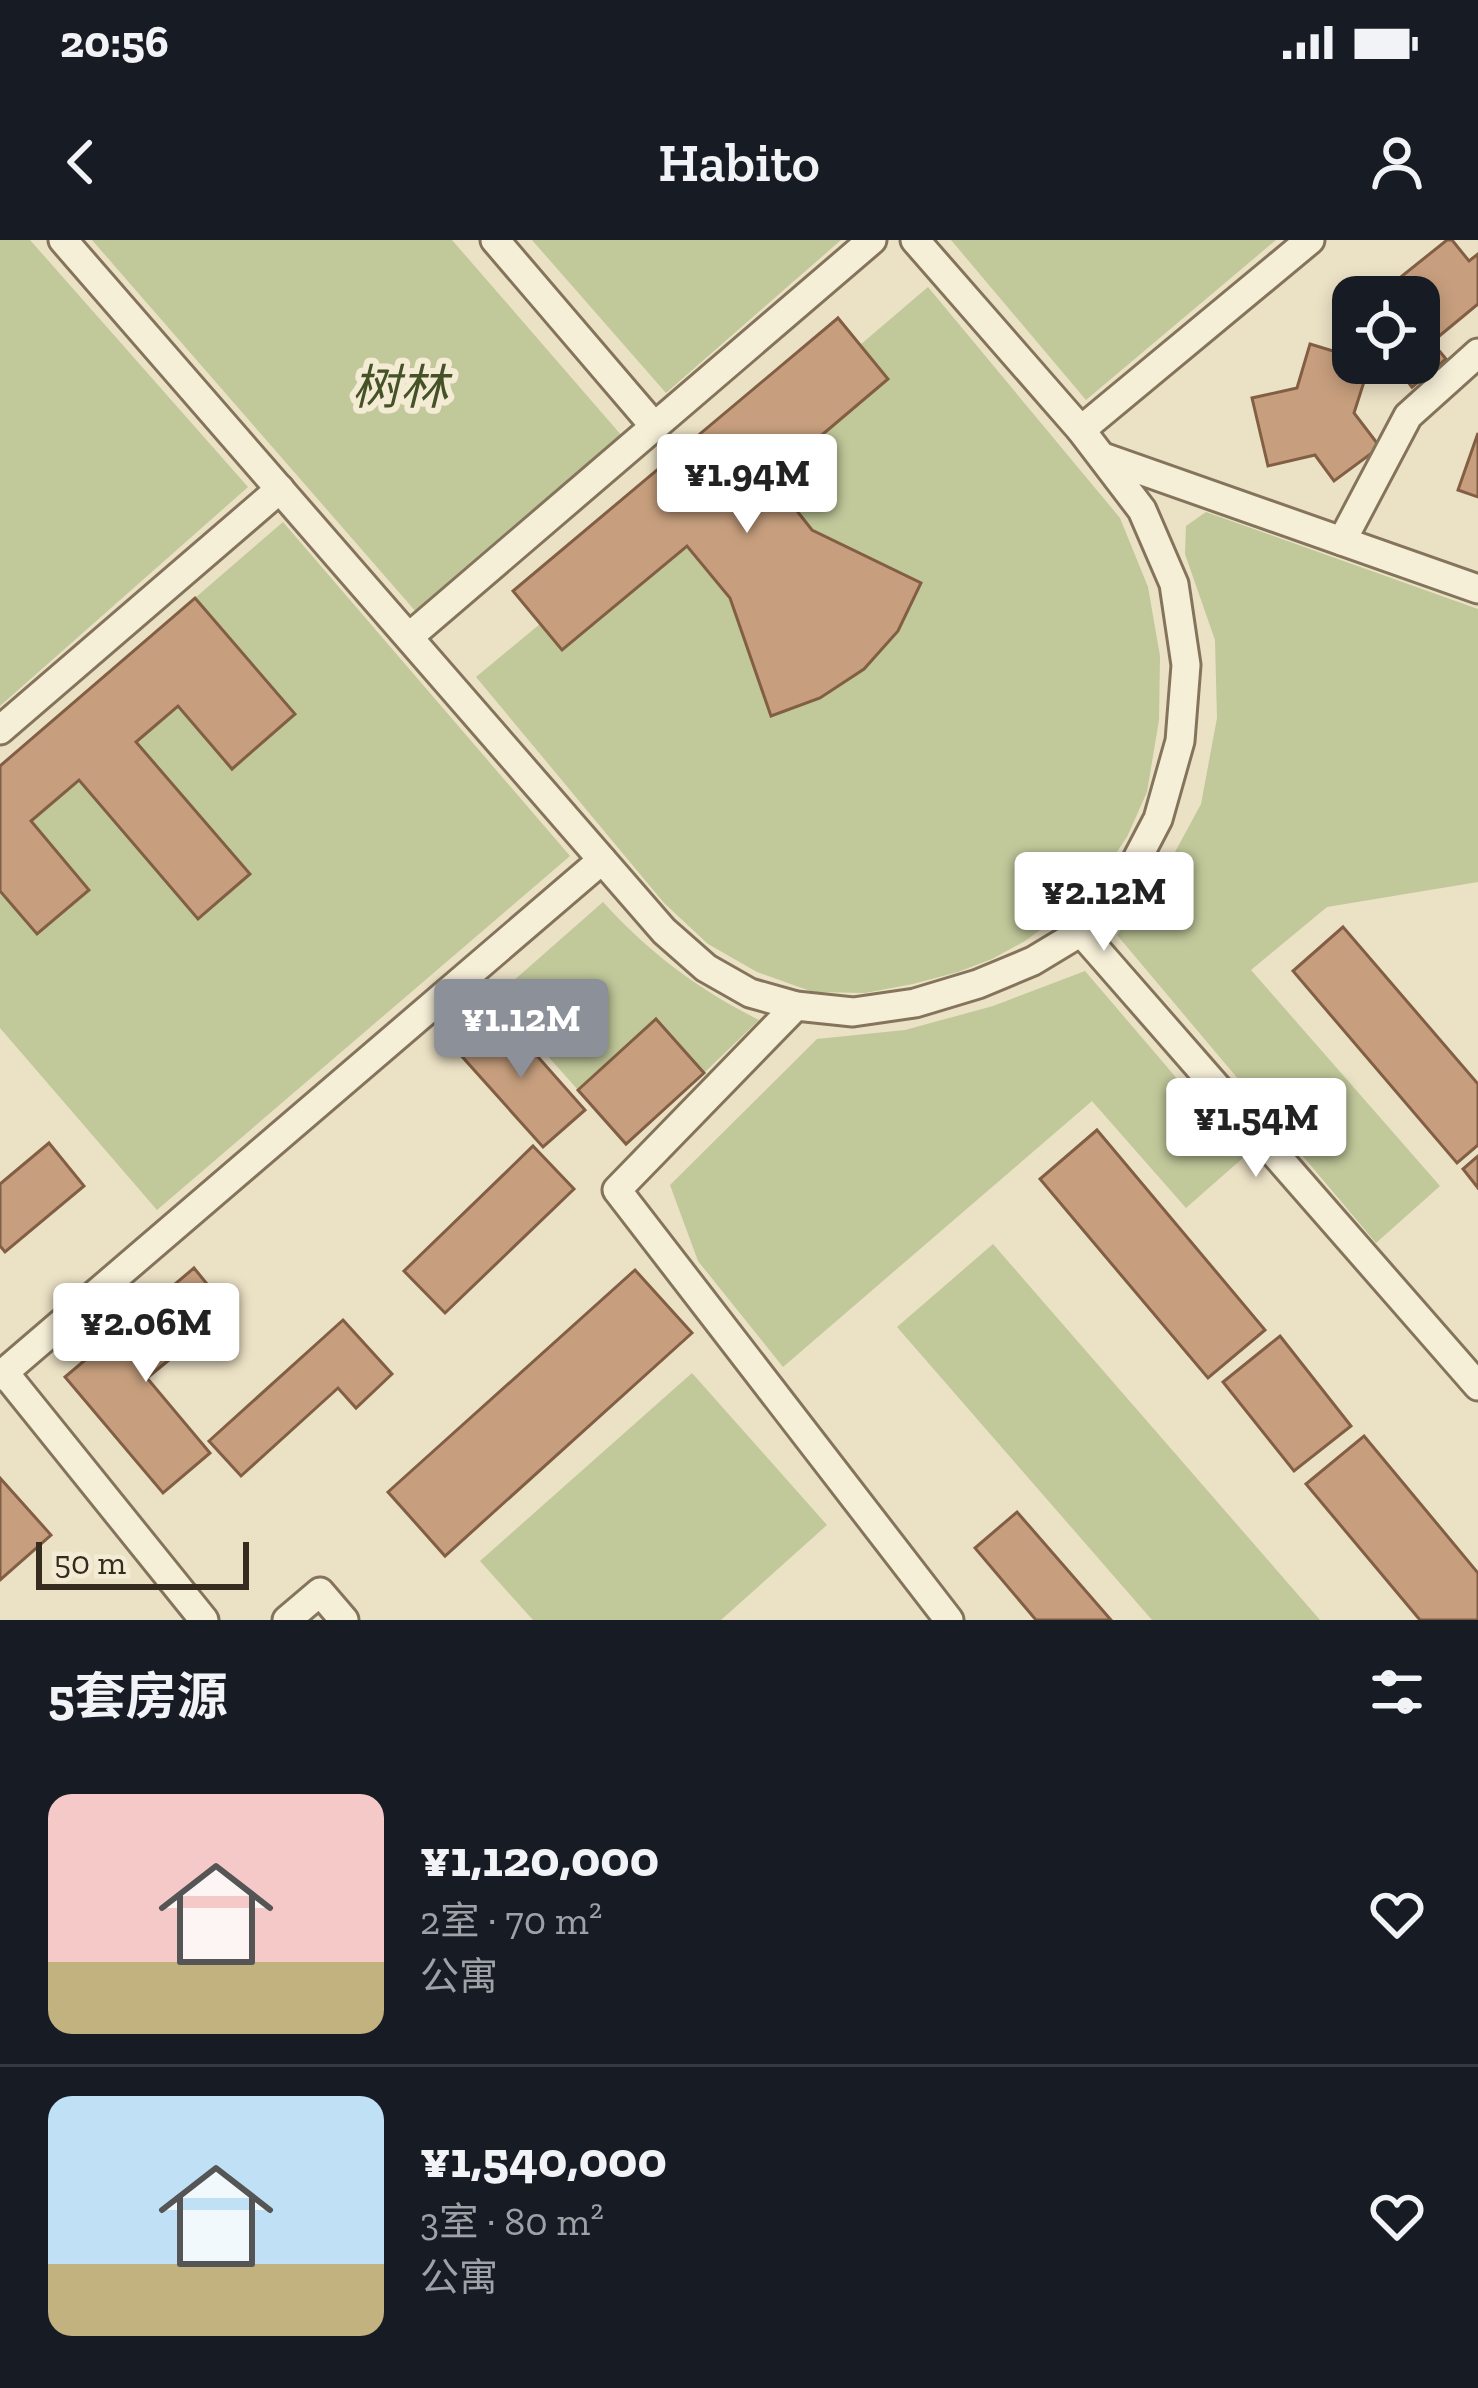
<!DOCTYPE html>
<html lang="zh">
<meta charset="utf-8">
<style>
body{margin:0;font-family:"Zilla Slab","Noto Sans SC",serif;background:#20242c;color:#f1f3f6;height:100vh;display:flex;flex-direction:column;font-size:45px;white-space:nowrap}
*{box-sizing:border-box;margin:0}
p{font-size:39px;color:#9ea1a6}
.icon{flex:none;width:66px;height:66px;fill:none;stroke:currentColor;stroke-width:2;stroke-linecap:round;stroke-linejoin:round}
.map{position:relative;height:1380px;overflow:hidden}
.details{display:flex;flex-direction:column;background:#171b24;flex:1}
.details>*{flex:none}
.controls{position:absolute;left:1332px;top:36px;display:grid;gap:24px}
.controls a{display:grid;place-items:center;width:108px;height:108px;border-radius:24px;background:#171b24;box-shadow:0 6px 18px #0003;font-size:60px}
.scale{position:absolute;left:36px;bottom:30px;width:213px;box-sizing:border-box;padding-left:12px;border:6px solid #362b1f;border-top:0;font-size:33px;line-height:42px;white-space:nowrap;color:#362b1f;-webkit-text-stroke:9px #f3ebd4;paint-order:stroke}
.price{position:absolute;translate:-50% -102px;padding:0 27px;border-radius:12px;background:#fff;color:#222;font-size:39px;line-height:78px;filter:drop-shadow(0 3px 6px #0008)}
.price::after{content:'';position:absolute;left:50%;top:72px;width:36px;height:27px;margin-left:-18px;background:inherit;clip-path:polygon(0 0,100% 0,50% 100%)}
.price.active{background:#8c9099;color:#fff}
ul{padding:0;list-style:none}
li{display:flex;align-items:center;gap:36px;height:300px;padding:0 48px}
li+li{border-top:3px solid #363941}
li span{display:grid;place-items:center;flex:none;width:336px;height:240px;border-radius:24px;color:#555}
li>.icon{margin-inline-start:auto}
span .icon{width:144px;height:144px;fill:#fffc;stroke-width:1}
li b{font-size:51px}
h2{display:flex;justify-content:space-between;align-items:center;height:144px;padding:0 48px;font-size:51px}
.status{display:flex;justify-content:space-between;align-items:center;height:84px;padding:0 60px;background:#171b24;direction:ltr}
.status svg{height:33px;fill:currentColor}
header{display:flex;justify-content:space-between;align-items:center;height:156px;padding:0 48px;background:#171b24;font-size:54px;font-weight:600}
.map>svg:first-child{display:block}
</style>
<div class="status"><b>20:56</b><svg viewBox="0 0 49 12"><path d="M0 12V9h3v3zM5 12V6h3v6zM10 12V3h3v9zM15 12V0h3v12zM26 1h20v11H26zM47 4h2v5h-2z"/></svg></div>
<header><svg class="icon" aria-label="back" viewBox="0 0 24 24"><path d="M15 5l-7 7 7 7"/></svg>Habito<svg class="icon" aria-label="person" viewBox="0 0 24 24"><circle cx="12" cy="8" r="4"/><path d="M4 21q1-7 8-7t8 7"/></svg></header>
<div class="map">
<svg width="1478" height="1380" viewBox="0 0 1478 1380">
<rect width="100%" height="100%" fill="#ebe1c5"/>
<g fill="#c1c89a">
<polygon points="0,0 30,0 248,247 0,466"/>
<polygon points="92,0 452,0 622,196 417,373"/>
<polygon points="532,0 841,0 666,153"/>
<polygon points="951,0 1276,0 1086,160"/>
<path d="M928 47 1120 278 1148 347 1160 416 1159 480 1147 552 1127 597 1099 638 1064 673 1025 701 992 719 958 732 913 744 865 753 813 752 757 732 708 704 664 663 476 437 540 384 562 410 687 306 730 358 771 475C821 457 863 437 895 394 906 379 913 359 920 343L812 290 771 238 860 105Z"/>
<polygon points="1206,272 1478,369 1478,642 1327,667 1251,730 1440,946 1376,1003 1117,695 1162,636 1201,564 1217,478 1215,400 1185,314 1186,286"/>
<polygon points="283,282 570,616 157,970 0,788 0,651 37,694 89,650 31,581 79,540 197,678 249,634 136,502 178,466 232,528 294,475 195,358"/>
<path d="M603 662C648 712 699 750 759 780L704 833 655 780 578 850 495 757Z"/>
<polygon points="1085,731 1244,917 1186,968 1092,861 783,1127 698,1021 670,945 817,799 905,790 993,766"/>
<polygon points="993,1004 1320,1380 1152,1380 897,1087"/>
<polygon points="692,1133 827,1285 721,1380 533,1380 480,1321"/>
</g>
<g fill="#c79f7e" stroke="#825f44" stroke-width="3">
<polygon points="1447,0 1452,0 1469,21 1478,14 1478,64 1432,102 1446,119 1412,147 1393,123 1419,123 1419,57 1377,56"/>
<polygon points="838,78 888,139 771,238 812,290 921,343 898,391 864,429 820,458 771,476 730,358 687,306 562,410 513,351"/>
<polygon points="1310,104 1353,117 1353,123 1370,123 1354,173 1380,207 1334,241 1315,215 1268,226 1252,158 1297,148"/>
<polygon points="1478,193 1478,257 1458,250"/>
<polygon points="195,358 295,474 232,529 178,466 136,502 250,634 198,679 79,540 31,581 89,650 37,694 0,651 0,526"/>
<polygon points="1343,687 1478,844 1478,905 1457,923 1293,731"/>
<polygon points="500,774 585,870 543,907 458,812"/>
<polygon points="656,779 704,833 626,904 578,850"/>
<polygon points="1097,890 1265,1090 1208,1138 1040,939"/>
<polygon points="49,903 84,946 5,1012 0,1006 0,944"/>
<polygon points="533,906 574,949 445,1073 404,1031"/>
<polygon points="1478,916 1478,948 1463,929"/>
<polygon points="194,1028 216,1055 173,1091 186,1106 147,1138 210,1213 163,1253 65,1137"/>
<polygon points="635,1030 692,1093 445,1316 388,1252"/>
<polygon points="343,1080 392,1134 356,1168 338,1148 241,1236 209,1201"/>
<polygon points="1280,1096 1351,1186 1294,1231 1223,1142"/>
<polygon points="1364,1196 1478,1333 1478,1380 1420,1380 1306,1244"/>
<polygon points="0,1238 51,1295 0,1340"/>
<polygon points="1017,1272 1111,1380 1036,1380 975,1308"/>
</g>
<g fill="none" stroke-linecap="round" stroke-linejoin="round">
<g stroke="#85745c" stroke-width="33">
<g id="street">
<polyline points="63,0 664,691 706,728 750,753 796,766 853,772 915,763 978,744 1033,721 1081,692 1124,644 1158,579 1180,501 1186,425 1174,344 1142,270 1081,190 915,0"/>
<polyline points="495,0 655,187"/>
<polyline points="1081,190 1310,0"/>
<polyline points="1103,217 1478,349"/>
<polyline points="1342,301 1408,176 1478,113"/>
<polyline points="409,397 872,0"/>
<polyline points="0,490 280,249"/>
<polyline points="1081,692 1478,1146"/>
<polyline points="796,766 617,950 949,1380"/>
<polyline points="4,1132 204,1380"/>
<polyline points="0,1136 602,620"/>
<polyline points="287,1380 320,1352 344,1380"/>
</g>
</g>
<use href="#street" stroke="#f6efd8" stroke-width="27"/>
</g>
<g text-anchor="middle" stroke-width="12" stroke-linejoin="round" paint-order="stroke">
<g font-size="48" font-style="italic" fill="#455127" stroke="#f3ebd4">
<text x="400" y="164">树林</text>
</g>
</g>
</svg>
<div class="controls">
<a><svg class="icon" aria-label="locate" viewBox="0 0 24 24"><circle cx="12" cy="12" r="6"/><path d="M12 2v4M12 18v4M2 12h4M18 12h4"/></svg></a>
</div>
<div class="scale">50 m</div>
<b class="price" style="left:747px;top:296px">¥1.94M</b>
<b class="price" style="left:1104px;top:714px">¥2.12M</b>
<b class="price active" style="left:521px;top:841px">¥1.12M</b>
<b class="price" style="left:1256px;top:940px">¥1.54M</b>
<b class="price" style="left:146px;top:1145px">¥2.06M</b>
</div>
<section class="details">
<h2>5套房源<svg class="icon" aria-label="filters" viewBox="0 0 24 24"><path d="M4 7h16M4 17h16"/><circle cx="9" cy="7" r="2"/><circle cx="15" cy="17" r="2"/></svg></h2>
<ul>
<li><span style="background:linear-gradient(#f6c9c9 70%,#c2b280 0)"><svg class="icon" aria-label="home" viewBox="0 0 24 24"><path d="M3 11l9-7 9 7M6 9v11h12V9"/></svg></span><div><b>¥1,120,000</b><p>2室 · 70 m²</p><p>公寓</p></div><svg class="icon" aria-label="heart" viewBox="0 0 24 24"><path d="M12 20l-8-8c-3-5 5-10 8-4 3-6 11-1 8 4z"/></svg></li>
<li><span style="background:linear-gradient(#bfe0f5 70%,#c2b280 0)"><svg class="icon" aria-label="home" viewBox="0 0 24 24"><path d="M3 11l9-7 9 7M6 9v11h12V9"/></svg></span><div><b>¥1,540,000</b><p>3室 · 80 m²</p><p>公寓</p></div><svg class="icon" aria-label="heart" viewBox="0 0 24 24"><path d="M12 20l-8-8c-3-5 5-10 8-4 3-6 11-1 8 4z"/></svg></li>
</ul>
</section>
